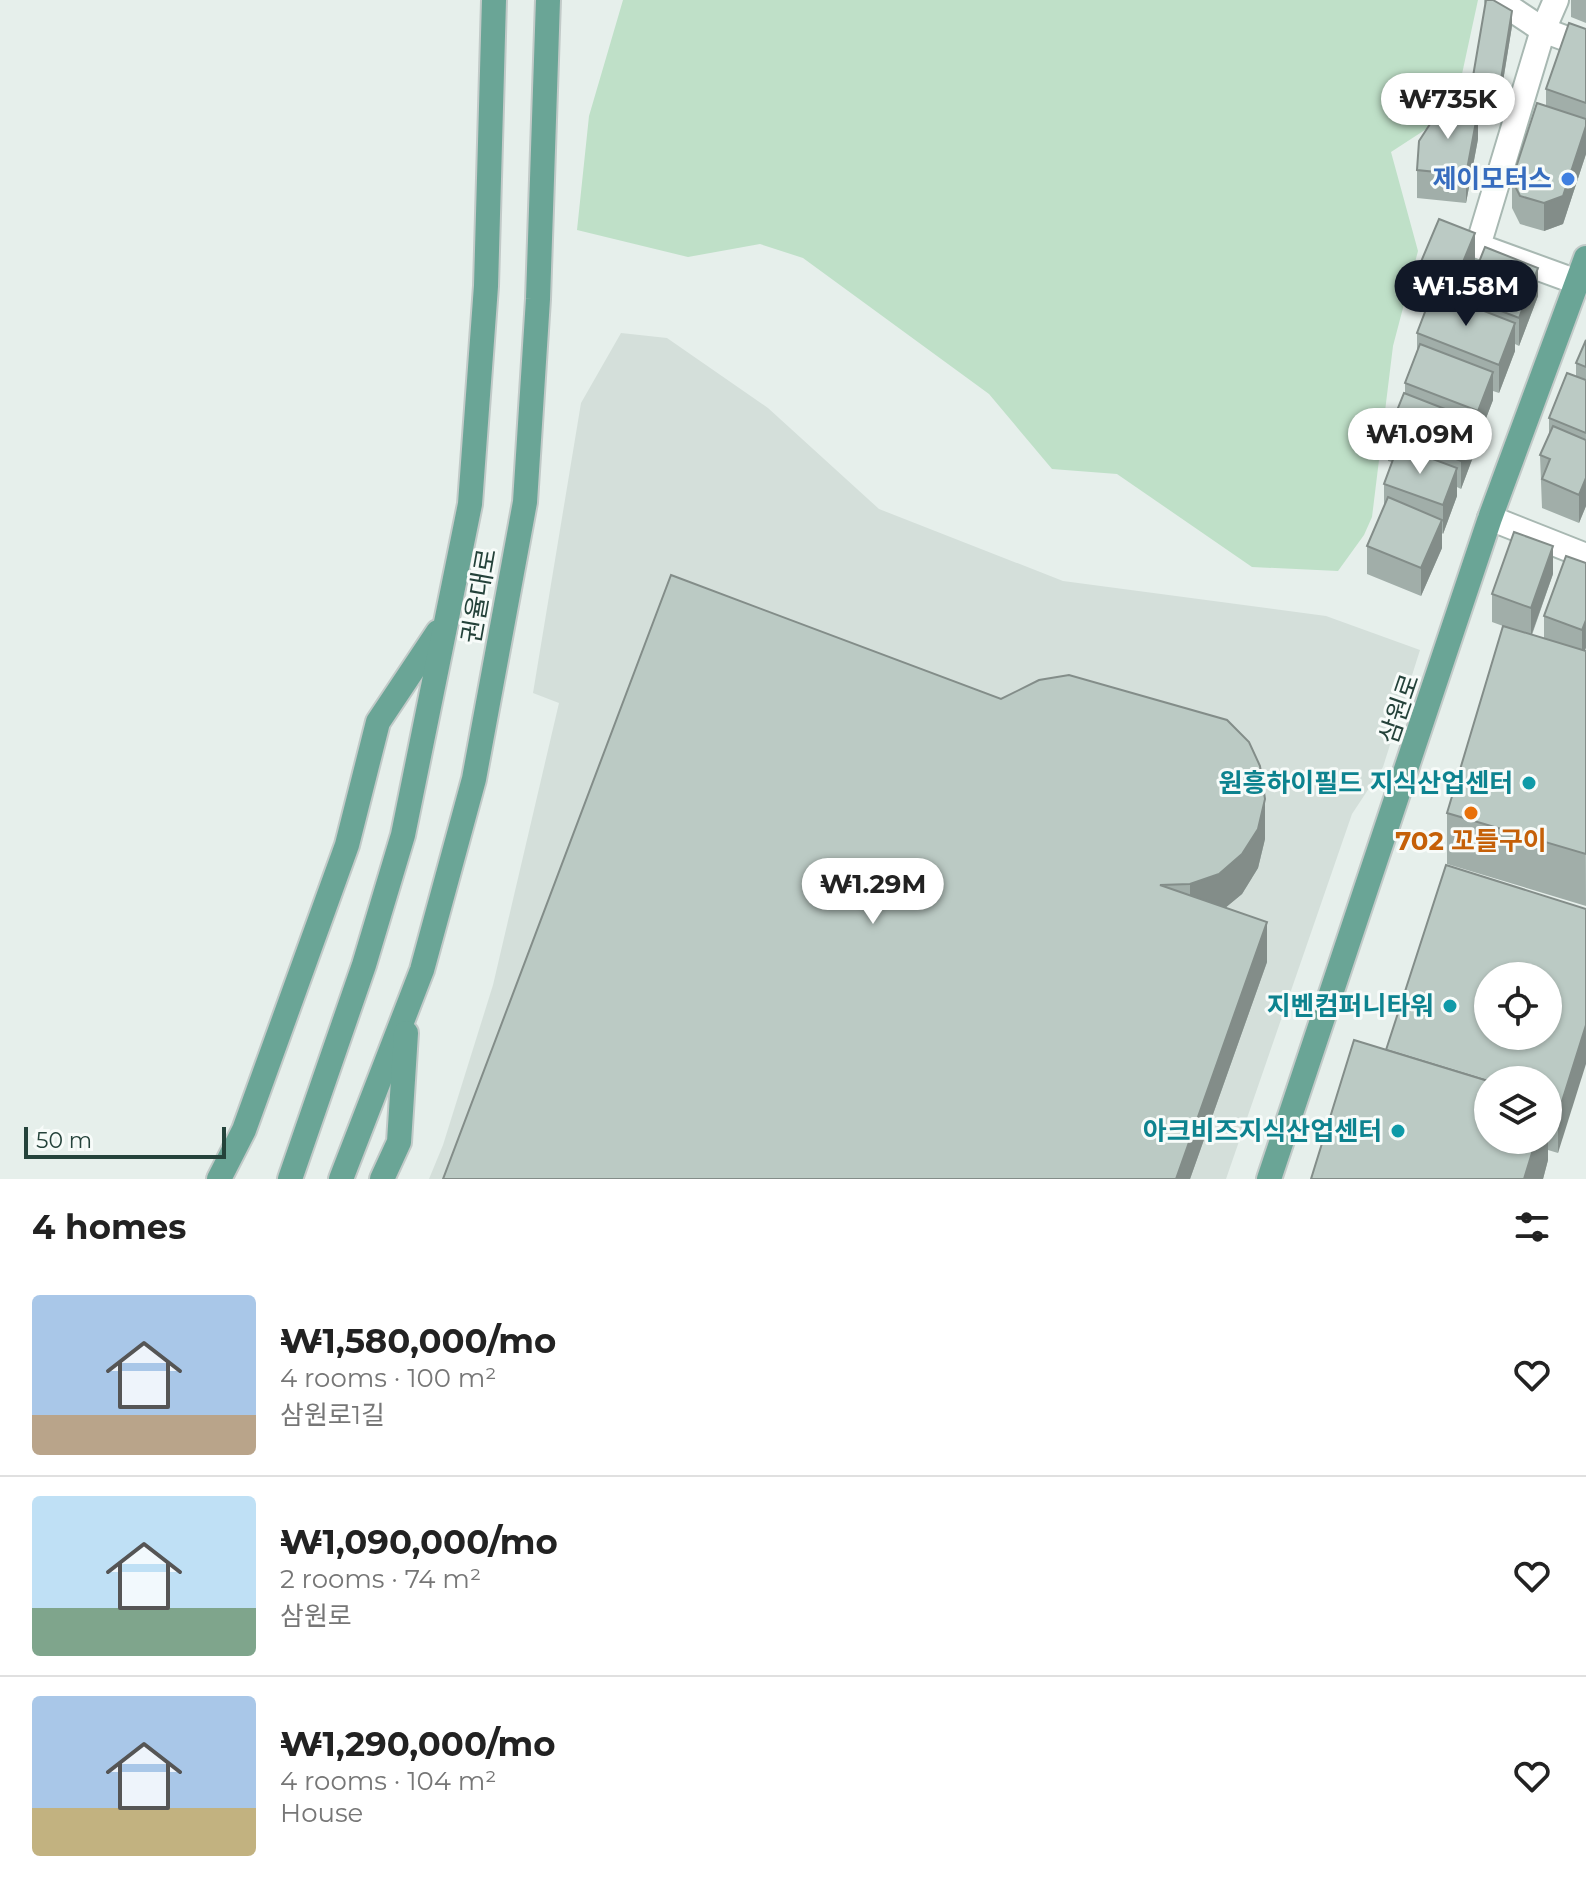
<!DOCTYPE html>
<meta charset="utf-8">
<style>
body{margin:0;font-family:Montserrat,"Noto Sans KR",sans-serif;background:#f2f2f2;color:#222;height:100vh;display:flex;flex-direction:column;font-size:30px;white-space:nowrap}
*{box-sizing:border-box;margin:0}
p{font-size:26px;color:#767676}
.icon{flex:none;width:44px;height:44px;fill:none;stroke:currentColor;stroke-width:2;stroke-linecap:round;stroke-linejoin:round}
.map{position:relative;height:1179px;overflow:hidden}
.details{display:flex;flex-direction:column;background:#fff;flex:1}
.details>*{flex:none}
.fabs{position:absolute;left:1474px;top:962px;display:grid;gap:16px}
.fabs a{display:grid;place-items:center;width:88px;height:88px;border-radius:50%;background:#fff;box-shadow:0 2px 6px #0004;font-size:40px}
.scale{position:absolute;left:24px;bottom:20px;width:202px;box-sizing:border-box;padding-left:8px;border:4px solid #24423a;border-top:0;font-size:22px;line-height:28px;white-space:nowrap;color:#24423a;-webkit-text-stroke:6px #f7fbf9;paint-order:stroke}
.price{position:absolute;translate:-50% -68px;padding:0 18px;border-radius:28px;background:#fff;color:#222;font-size:26px;line-height:52px;filter:drop-shadow(0 2px 4px #0008)}
.price::after{content:'';position:absolute;left:50%;top:48px;width:24px;height:18px;margin-left:-12px;background:inherit;clip-path:polygon(0 0,100% 0,50% 100%)}
.price.active{background:#111827;color:#fff}
ul{padding:0;list-style:none}
li{display:flex;align-items:center;gap:24px;height:200px;padding:0 32px}
li+li{border-top:2px solid #e0e0e0}
li span{display:grid;place-items:center;flex:none;width:224px;height:160px;border-radius:8px;color:#555}
li>.icon{margin-inline-start:auto}
span .icon{width:96px;height:96px;fill:#fffc;stroke-width:1}
li b{font-size:34px}
h2{display:flex;justify-content:space-between;align-items:center;height:96px;padding:0 32px;font-size:34px}
.map>svg:first-child{display:block}
</style>
<div class="map">
<svg width="1586" height="1179" viewBox="0 0 1586 1179">
<rect width="100%" height="100%" fill="#e6efeb"/>
<polygon fill="#d4dfda" points="621,333 667,338 768,408 879,509 1063,581 1326,616 1420,650 1383,767 1352,814 1226,1179 429,1179 443,1145 493,985 559,703 533,693 581,403"/>
<polygon fill="#bfe0c8" points="623,0 1478,0 1454,111 1391,152 1418,251 1393,346 1372,517 1364,535 1338,571 1252,567 1117,474 1052,469 989,394 803,258 760,244 688,257 577,230 589,116"/>
<g fill="none" stroke-linecap="round" stroke-linejoin="round">
<g stroke="#a8b8b2" stroke-width="28">
<g id="minor">
<polyline points="1498,0 1543,30 1586,46"/>
<polyline points="1556,0 1543,30 1478,246 1577,282"/>
<polyline points="1490,518 1586,556"/>
</g>
</g>
<g stroke="#c2cac8" stroke-width="28">
<g id="major">
<polyline points="219,1179 244,1130 347,845 378,722 438,632"/>
<polyline points="290,1179 364,965 403,835 470,504 486,286 494,0"/>
<polyline points="341,1179 422,970 474,779 525,502 538,299 548,0"/>
<polyline points="382,1179 399,1142 406,1033"/>
<polyline points="1269,1179 1490,518 1586,258"/>
</g>
</g>
<use href="#minor" stroke="#fff" stroke-width="24"/>
<use href="#major" stroke="#6aa596" stroke-width="24"/>
</g>
<g fill="#a1aea9">
<polygon points="1571,0 1586,0 1586,23 1571,17"/>
<polygon points="1512,26 1498,112 1470,109 1470,94"/>
<polygon points="1586,29 1586,154 1563,224 1544,231 1520,224 1512,208 1512,180 1546,106 1546,89"/>
<polygon points="1478,139 1466,203 1417,198 1417,170"/>
<polygon points="1475,262 1458,301 1465,304 1465,297 1538,296 1519,346 1515,344 1515,351 1499,393 1493,391 1493,400 1478,439 1476,438 1476,449 1461,489 1457,487 1457,496 1443,534 1442,533 1442,548 1421,596 1367,574 1367,546 1384,506 1384,484 1392,462 1388,461 1388,433 1405,393 1405,383 1417,352 1417,333 1426,309 1415,304 1415,276"/>
<polygon points="1586,340 1586,506 1579,523 1542,508 1540,455 1549,434 1549,418 1576,377 1576,363"/>
<polygon points="1586,563 1585,650 1586,906 1447,864 1447,813 1503,626 1492,622 1492,594 1553,574 1532,635 1544,638 1544,616"/>
<polygon points="1001,699 1265,839 1258,868 1242,894 1225,908 1267,962 1190,1179 443,1179"/>
<polygon points="1586,909 1558,1153 1548,1150 1548,1160 1543,1179 1311,1179 1386,1050"/>
</g>
<g fill="#838d89">
<polygon points="1512,11 1512,26 1498,112 1498,98"/>
<polygon points="1478,111 1478,139 1466,203 1466,175"/>
<polygon points="1586,126 1586,154 1563,224 1544,231 1544,203"/>
<polygon points="1475,233 1475,262 1451,319 1451,291"/>
<polygon points="1538,268 1538,296 1519,346 1519,318"/>
<polygon points="1515,323 1515,351 1499,393 1499,365"/>
<polygon points="1493,372 1493,400 1478,439 1478,411"/>
<polygon points="1476,421 1476,449 1461,489 1461,461"/>
<polygon points="1457,468 1457,496 1443,534 1443,505"/>
<polygon points="1586,478 1586,506 1579,523 1579,495"/>
<polygon points="1442,520 1442,548 1421,596 1421,568"/>
<polygon points="1553,546 1553,574 1531,636 1531,608"/>
<polygon points="1586,620 1586,648 1582,658 1582,630"/>
<polygon points="1265,799 1265,839 1258,868 1242,894 1219,913 1190,923 1190,884"/>
<polygon points="1267,922 1267,962 1190,1179 1176,1179"/>
<polygon points="1586,1025 1586,1064 1558,1153 1558,1114"/>
<polygon points="1548,1100 1548,1160 1543,1179 1524,1179 1536,1140 1548,1140"/>
</g>
<g fill="#bbcac4" stroke="#838d89" stroke-width="2" fill-rule="evenodd">
<polygon points="1486,0 1493,0 1512,11 1498,98 1470,94"/>
<polygon points="1569,23 1586,29 1586,103 1546,89"/>
<polygon points="1537,103 1586,119 1586,126 1563,196 1544,203 1520,196 1512,180"/>
<polygon points="1443,104 1478,111 1466,175 1417,170 1419,141"/>
<polygon points="1439,219 1475,233 1451,291 1415,276"/>
<polygon points="1485,247 1538,268 1519,318 1465,297"/>
<polygon points="1433,291 1515,323 1499,365 1417,333"/>
<polygon points="1586,340 1586,367 1576,363"/>
<polygon points="1420,344 1493,372 1478,411 1405,383"/>
<polygon points="1567,373 1586,380 1586,433 1549,418"/>
<polygon points="1404,393 1476,421 1461,461 1388,433"/>
<polygon points="1553,426 1586,440 1586,478 1579,495 1542,479 1550,459 1540,455"/>
<polygon points="1398,446 1457,468 1443,505 1384,484"/>
<polygon points="1388,497 1442,520 1421,568 1367,546"/>
<polygon points="1514,532 1553,546 1531,608 1492,594"/>
<polygon points="1566,556 1586,563 1586,620 1582,630 1544,616"/>
<polygon points="671,575 1001,699 1039,680 1069,675 1227,720 1249,742 1260,766 1265,799 1258,829 1242,854 1219,874 1190,884 1160,885 1267,922 1176,1179 443,1179"/>
<polygon points="1503,626 1586,651 1586,854 1447,813"/>
<path d="M1446 865 1586 909V1025L1558 1114 1548 1111V1080H1488V1081L1386 1050ZM1488 976H1548V1036H1488Z"/>
<polygon points="1354,1040 1488,1081 1488,1140 1536,1140 1524,1179 1311,1179"/>
</g>
<circle fill="#3f7fe0" stroke="#f7fbf9" stroke-width="3" cx="1568" cy="179" r="8"/>
<g fill="#0f9aa8" stroke="#f7fbf9" stroke-width="3">
<circle cx="1529" cy="783" r="8"/>
<circle cx="1450" cy="1006" r="8"/>
<circle cx="1398" cy="1131" r="8"/>
</g>
<circle fill="#e8710a" stroke="#f7fbf9" stroke-width="3" cx="1471" cy="813" r="8"/>
<g text-anchor="middle" stroke-width="6" stroke-linejoin="round" paint-order="stroke">
<g font-size="26" font-weight="bold" fill="#366cbe" stroke="#f7fbf9" text-anchor="end">
<text x="1552" y="188">제이모터스</text>
</g>
<g font-size="26" fill="#24423a" stroke="#f7fbf9">
<text transform="translate(479 596) rotate(-80)" y="9">권율대로</text>
<text transform="translate(1399 709) rotate(-71)" y="9">삼원로</text>
</g>
<g font-size="26" font-weight="bold" fill="#0d838f" stroke="#f7fbf9" text-anchor="end">
<text x="1513" y="792">원흥하이필드 지식산업센터</text>
<text x="1434" y="1015">지벤컴퍼니타워</text>
<text x="1382" y="1140">아크비즈지식산업센터</text>
</g>
<g font-size="26" font-weight="bold" fill="#c56008" stroke="#f7fbf9">
<text x="1471" y="850">702 꼬들구이</text>
</g>
</g>
</svg>
<div class="fabs">
<a><svg class="icon" aria-label="locate" viewBox="0 0 24 24"><circle cx="12" cy="12" r="6"/><path d="M12 2v4M12 18v4M2 12h4M18 12h4"/></svg></a>
<a><svg class="icon" aria-label="layers" viewBox="0 0 24 24"><path d="M12 4l9 5-9 5-9-5zM3 14l9 5 9-5"/></svg></a>
</div>
<div class="scale">50 m</div>
<b class="price" style="left:1448px;top:141px">₩735K</b>
<b class="price active" style="left:1466px;top:328px">₩1.58M</b>
<b class="price" style="left:1420px;top:476px">₩1.09M</b>
<b class="price" style="left:873px;top:926px">₩1.29M</b>
</div>
<section class="details">
<h2>4 homes<svg class="icon" aria-label="filters" viewBox="0 0 24 24"><path d="M4 7h16M4 17h16"/><circle cx="9" cy="7" r="2"/><circle cx="15" cy="17" r="2"/></svg></h2>
<ul>
<li><span style="background:linear-gradient(#a9c7e8 75%,#b9a48a 0)"><svg class="icon" aria-label="home" viewBox="0 0 24 24"><path d="M3 11l9-7 9 7M6 9v11h12V9"/></svg></span><div><b>₩1,580,000/mo</b><p>4 rooms · 100 m²</p><p>삼원로1길</p></div><svg class="icon" aria-label="heart" viewBox="0 0 24 24"><path d="M12 20l-8-8c-3-5 5-10 8-4 3-6 11-1 8 4z"/></svg></li>
<li><span style="background:linear-gradient(#bfe0f5 70%,#7fa58c 0)"><svg class="icon" aria-label="home" viewBox="0 0 24 24"><path d="M3 11l9-7 9 7M6 9v11h12V9"/></svg></span><div><b>₩1,090,000/mo</b><p>2 rooms · 74 m²</p><p>삼원로</p></div><svg class="icon" aria-label="heart" viewBox="0 0 24 24"><path d="M12 20l-8-8c-3-5 5-10 8-4 3-6 11-1 8 4z"/></svg></li>
<li><span style="background:linear-gradient(#a9c7e8 70%,#c2b280 0)"><svg class="icon" aria-label="home" viewBox="0 0 24 24"><path d="M3 11l9-7 9 7M6 9v11h12V9"/></svg></span><div><b>₩1,290,000/mo</b><p>4 rooms · 104 m²</p><p>House</p></div><svg class="icon" aria-label="heart" viewBox="0 0 24 24"><path d="M12 20l-8-8c-3-5 5-10 8-4 3-6 11-1 8 4z"/></svg></li>
</ul>
</section>
